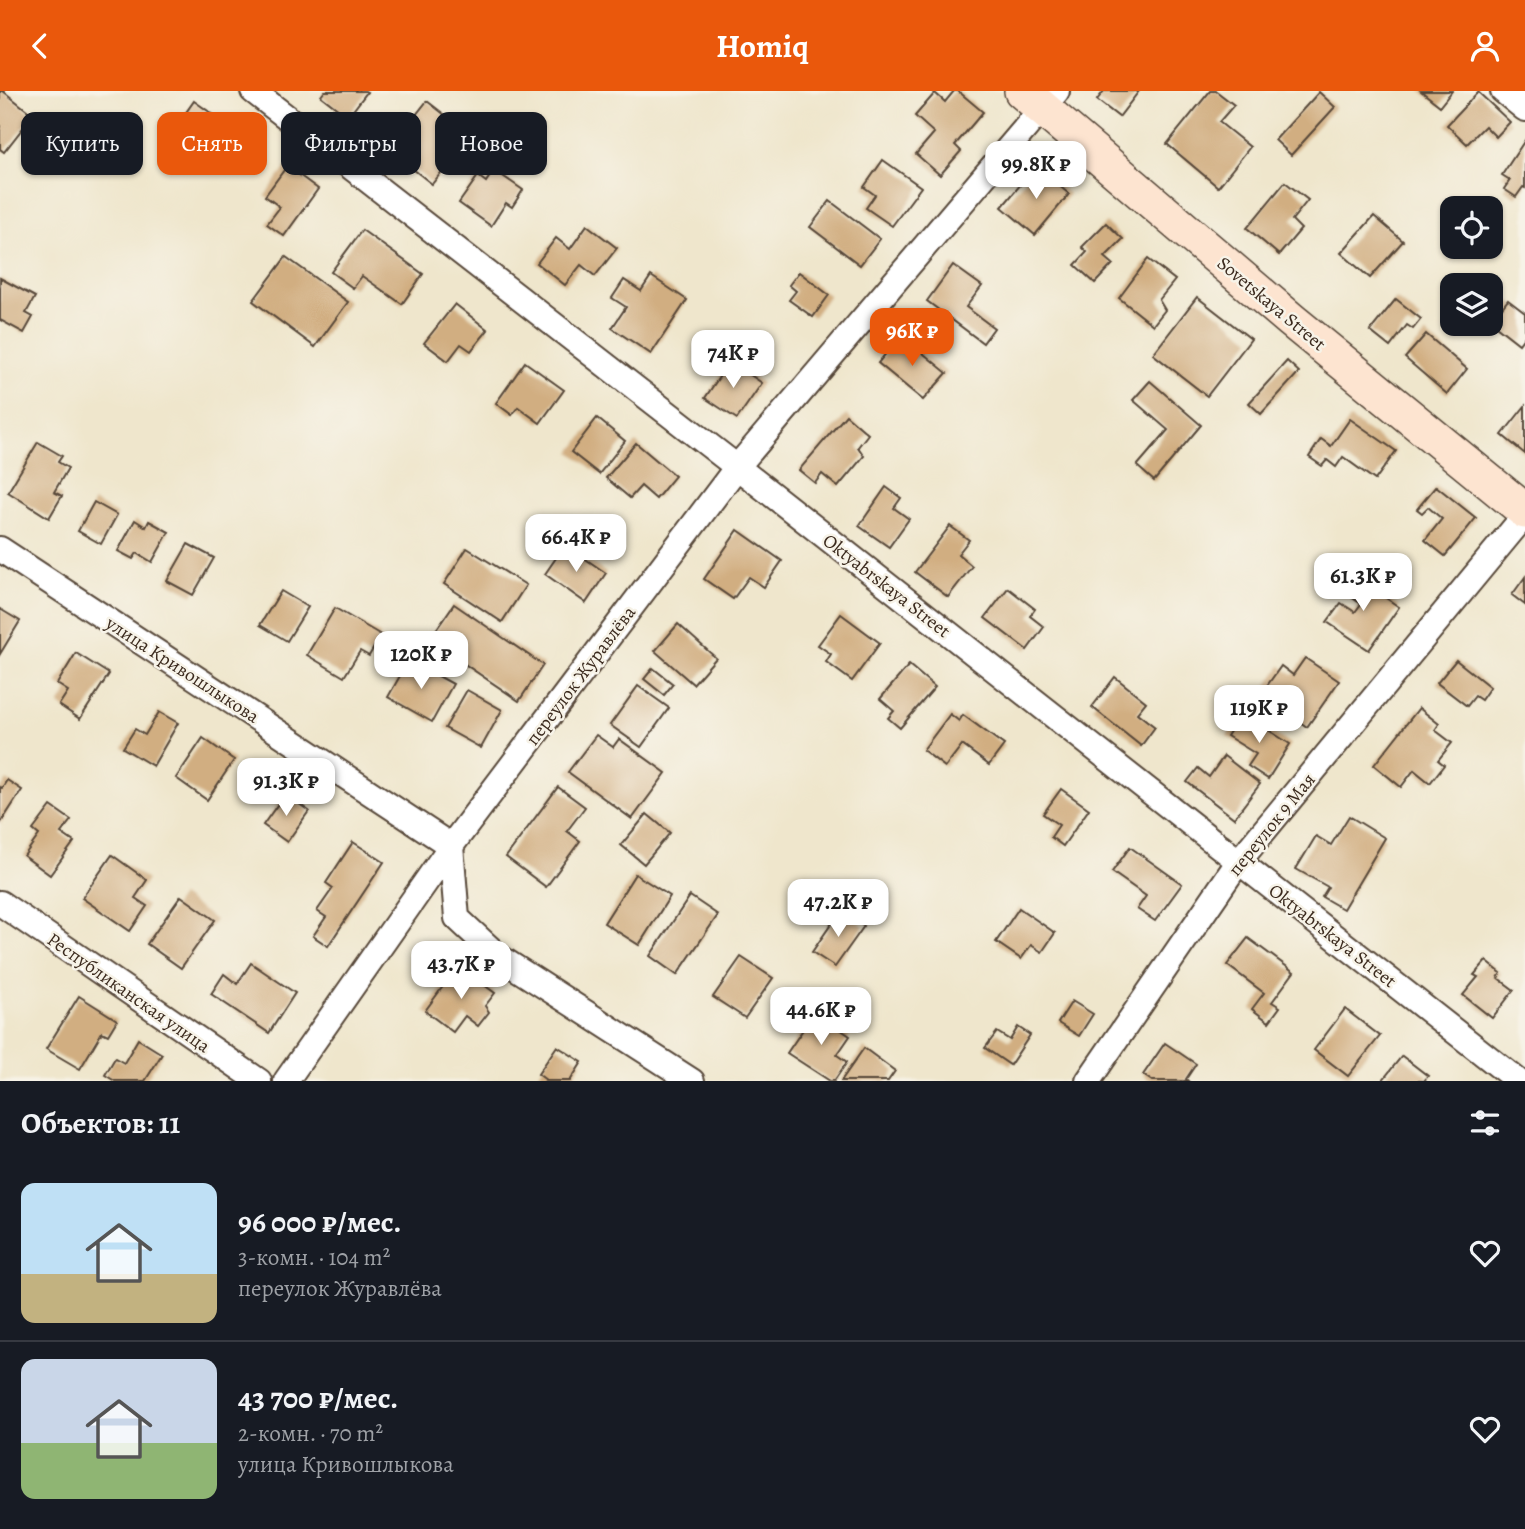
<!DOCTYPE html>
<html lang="ru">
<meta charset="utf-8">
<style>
body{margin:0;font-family:Alegreya,serif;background:#242831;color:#f1f3f6;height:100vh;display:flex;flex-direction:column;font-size:26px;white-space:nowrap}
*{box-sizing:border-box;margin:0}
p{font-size:23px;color:#9ea1a6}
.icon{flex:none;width:38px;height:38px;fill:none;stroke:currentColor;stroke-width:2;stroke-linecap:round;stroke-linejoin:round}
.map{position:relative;height:990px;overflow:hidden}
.panel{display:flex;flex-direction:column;background:#171b24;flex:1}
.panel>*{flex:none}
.top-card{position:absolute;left:21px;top:21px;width:700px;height:63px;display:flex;gap:14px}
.tools{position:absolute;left:1440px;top:105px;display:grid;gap:14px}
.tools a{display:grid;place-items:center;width:63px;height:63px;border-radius:14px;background:#171b24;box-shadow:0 2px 5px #0004;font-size:35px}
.price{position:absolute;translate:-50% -60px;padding:0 16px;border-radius:14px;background:#fff;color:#222;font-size:23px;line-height:46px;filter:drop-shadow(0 2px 4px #0008)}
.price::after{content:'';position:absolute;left:50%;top:42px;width:21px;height:16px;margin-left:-10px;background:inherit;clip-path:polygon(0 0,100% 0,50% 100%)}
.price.on{background:#ea580c;color:#fff}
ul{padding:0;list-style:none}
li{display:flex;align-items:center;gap:21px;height:175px;padding:0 21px}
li+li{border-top:2px solid #363941}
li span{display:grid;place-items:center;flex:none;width:196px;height:140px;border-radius:14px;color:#555}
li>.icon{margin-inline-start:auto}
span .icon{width:84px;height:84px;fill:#fffc;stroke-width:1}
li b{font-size:30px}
h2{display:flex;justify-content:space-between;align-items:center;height:84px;padding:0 21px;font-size:30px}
.pill{padding:0 24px;border-radius:14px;background:#171b24;box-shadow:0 2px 5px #0004;font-size:24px;line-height:63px}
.pill.on{background:#ea580c;color:#fff}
header{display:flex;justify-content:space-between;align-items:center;height:91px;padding:0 21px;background:#ea580c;color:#fff;font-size:32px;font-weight:600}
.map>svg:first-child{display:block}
</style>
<header><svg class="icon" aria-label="back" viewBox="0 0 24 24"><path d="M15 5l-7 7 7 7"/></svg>Homiq<svg class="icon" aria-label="person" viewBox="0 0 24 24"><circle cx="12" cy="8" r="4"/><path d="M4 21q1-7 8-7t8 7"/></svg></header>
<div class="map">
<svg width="1525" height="990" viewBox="0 0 1525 990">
<rect width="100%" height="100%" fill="#f7f3e8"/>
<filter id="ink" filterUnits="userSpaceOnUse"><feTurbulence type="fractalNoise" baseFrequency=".0143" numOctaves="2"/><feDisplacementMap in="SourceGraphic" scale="14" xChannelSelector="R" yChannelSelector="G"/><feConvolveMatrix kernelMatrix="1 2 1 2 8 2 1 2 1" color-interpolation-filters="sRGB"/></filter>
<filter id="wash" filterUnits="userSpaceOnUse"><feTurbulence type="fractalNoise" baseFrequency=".00686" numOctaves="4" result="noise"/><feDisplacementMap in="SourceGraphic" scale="28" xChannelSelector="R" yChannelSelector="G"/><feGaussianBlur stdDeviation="1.57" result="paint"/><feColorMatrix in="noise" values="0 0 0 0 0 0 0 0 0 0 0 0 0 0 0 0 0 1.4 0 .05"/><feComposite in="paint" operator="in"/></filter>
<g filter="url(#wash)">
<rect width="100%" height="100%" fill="#efe6cc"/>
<g id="blocks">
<g fill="#d1ae81">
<polygon points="0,0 3,0 33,24 4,61 0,58"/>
<polygon points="325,0 365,0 367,1 348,26 321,5"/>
<polygon points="954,0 958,0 983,21 955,54 961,60 940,84 916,63 934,42 915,25 935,2 945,11"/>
<polygon points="1104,0 1139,0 1119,26 1097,9"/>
<polygon points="1210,0 1216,0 1234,14 1219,31 1250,56 1218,96 1167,53"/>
<polygon points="1421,0 1452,0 1440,15"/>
<polygon points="1319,1 1335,16 1291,64 1275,49"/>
<polygon points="1478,1 1510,31 1496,46 1485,35 1467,53 1447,34"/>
<polygon points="194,10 228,34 207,64 173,40"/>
<polygon points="427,10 463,38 445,62 452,68 432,93 370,44 385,24 404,39"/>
<polygon points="1525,49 1525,97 1523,96 1516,106 1504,98 1510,89 1502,84"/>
<polygon points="883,69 921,96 892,135 866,117 875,104 864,96"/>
<polygon points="287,75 318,98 284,145 267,133 280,116 265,105"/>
<polygon points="1036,75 1069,103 1035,144 1002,116"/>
<polygon points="494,79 523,99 512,116 506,112 491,135 459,112 478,85 486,91"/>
<polygon points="1285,91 1308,109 1292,129 1301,138 1279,164 1247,137"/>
<polygon points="830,110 880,148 860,174 810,136"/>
<polygon points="1374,125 1403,150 1370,187 1341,162"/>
<polygon points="1106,132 1123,148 1105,166 1113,173 1095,192 1075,174 1087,161 1082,156"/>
<polygon points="587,134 617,157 595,185 581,174 565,194 537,172 556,147 570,158"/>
<polygon points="362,139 423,183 402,213 362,185 353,197 331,181"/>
<polygon points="286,166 348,211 315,256 253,210"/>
<polygon points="1148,168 1175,189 1159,209 1165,219 1153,234 1119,207"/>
<polygon points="953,174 982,195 966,216 994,237 983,252 927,210"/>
<polygon points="799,181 829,204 813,226 789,209 796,200 789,194"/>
<polygon points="651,185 687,209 651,263 612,237 626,216 612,207 624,189 641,200"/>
<polygon points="0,187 35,206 26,222 33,226 24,242 0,229"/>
<polygon points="1197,206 1251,248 1207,305 1153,263"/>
<polygon points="1396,208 1421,228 1413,238 1407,234 1390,256 1370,240"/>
<polygon points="1508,209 1525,222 1525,245 1519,253 1491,231"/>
<polygon points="455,213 488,239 471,260 461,253 448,270 424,252"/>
<polygon points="1426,243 1467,278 1447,303 1405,267"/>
<polygon points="901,244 947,282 923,309 878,272"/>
<polygon points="730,270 762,292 737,328 705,307"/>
<polygon points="1287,270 1299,281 1261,323 1249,312"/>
<polygon points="525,271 564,299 540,332 518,316 512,324 496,312"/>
<polygon points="1150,290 1201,334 1154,390 1137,375 1168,339 1133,309"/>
<polygon points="1525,315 1525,363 1502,344"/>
<polygon points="846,324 868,343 858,356 864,365 838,396 822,383 815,392 799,379"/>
<polygon points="597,327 625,350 599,383 571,361"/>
<polygon points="1350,328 1396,360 1375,389 1343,366 1336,376 1327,369 1322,375 1309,366 1321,348 1331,355"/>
<polygon points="38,351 62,365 58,371 68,377 54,401 62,405 49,427 8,401"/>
<polygon points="636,352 675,385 656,408 641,395 630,407 606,387"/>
<polygon points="1436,395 1476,427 1445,465 1425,449 1442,428 1428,416 1422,422 1417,418"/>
<polygon points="886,396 901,407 894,417 909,428 889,456 859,435"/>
<polygon points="94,411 117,424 101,453 78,440"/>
<polygon points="135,429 146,436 149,430 169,441 152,471 137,462 133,468 118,460"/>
<polygon points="950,435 969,449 958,463 972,475 948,506 915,481"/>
<polygon points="738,439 782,470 764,496 749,486 733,508 704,488"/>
<polygon points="188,453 214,467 193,504 167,490"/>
<polygon points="565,454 606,482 586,512 545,483"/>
<polygon points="467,457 526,494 502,531 444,493"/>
<polygon points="1351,483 1399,516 1369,559 1327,531 1341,512 1355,521 1361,513 1340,498"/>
<polygon points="1525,486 1525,514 1512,504"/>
<polygon points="1008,497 1035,518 1030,525 1044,536 1027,559 985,527"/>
<polygon points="281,500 308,516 287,550 260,534"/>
<polygon points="454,513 543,574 519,610 429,549"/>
<polygon points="335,517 381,544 369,565 360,560 344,586 307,564"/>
<polygon points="0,518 20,530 0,563"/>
<polygon points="841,523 880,552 852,590 826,571 831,563 818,554"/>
<polygon points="678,533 716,567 693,593 655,560"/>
<polygon points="76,562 109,583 80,628 59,614 68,600 57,593"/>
<polygon points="1305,567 1339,590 1307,636 1261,603 1281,575 1293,584"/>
<polygon points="409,569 453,593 432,631 388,606"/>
<polygon points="1456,569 1490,596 1481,609 1475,605 1467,615 1437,592"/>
<polygon points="909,574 935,596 900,637 888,627 894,620 880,608"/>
<polygon points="653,577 673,593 664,604 644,588"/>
<polygon points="1115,586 1146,611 1137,622 1155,636 1141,655 1092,616"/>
<polygon points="638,595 669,617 641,656 610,634"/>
<polygon points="467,599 502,619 481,657 445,637"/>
<polygon points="1419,617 1439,633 1435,639 1452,652 1438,669 1444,674 1430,692 1414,679 1401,696 1374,674"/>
<polygon points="159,621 178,632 153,675 123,657 135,638 145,644"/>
<polygon points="1242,622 1290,653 1268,688 1248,675 1256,663 1227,645"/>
<polygon points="950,623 959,630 963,624 1004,654 989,674 962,654 945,676 923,659"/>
<polygon points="596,644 613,656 619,648 666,682 632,728 568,681"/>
<polygon points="203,647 234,669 207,709 176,687"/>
<polygon points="1224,665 1260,693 1234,727 1187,691 1198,677 1209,686"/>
<polygon points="7,689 22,699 0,733 0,696 2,697"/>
<polygon points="558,696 585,716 567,740 580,750 546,796 506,766"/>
<polygon points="1061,698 1089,718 1063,755 1051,746 1059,734 1043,723"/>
<polygon points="285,703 309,720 287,751 263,734"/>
<polygon points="51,715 71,729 61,742 74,751 50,784 24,765 39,744 33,739"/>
<polygon points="647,723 670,742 644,773 621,754"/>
<polygon points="1349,725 1385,747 1343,818 1322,806 1328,796 1296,778 1316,745 1331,754"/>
<polygon points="353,751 384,771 328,855 313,845 326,826 317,820 333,797 326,792"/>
<polygon points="1130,756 1182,793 1155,830 1137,818 1146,805 1112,781"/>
<polygon points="112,764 147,789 135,807 147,815 130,840 82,807"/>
<polygon points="635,783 670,805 639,854 604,832"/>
<polygon points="181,805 215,829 181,877 147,853"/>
<polygon points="690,805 718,824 677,884 650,865"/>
<polygon points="1019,817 1055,842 1042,861 1031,854 1021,868 996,851"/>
<polygon points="841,819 864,835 835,876 812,861"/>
<polygon points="1248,847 1294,881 1272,911 1280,916 1269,931 1252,918 1264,902 1227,874"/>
<polygon points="741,866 773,887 745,927 713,906"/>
<polygon points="1486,870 1501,882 1498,887 1514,899 1492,927 1463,904 1478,886 1474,884"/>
<polygon points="251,872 295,902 269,942 211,903 224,883 237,893"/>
<polygon points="458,875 495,902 485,915 489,921 478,935 465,925 453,941 425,920"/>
<polygon points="79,905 117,929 108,944 102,941 80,978 46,958"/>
<polygon points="1072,910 1093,923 1079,945 1058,932"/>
<polygon points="1345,918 1380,945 1348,985 1314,959"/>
<polygon points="815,921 850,945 837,964 847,971 834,990 830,990 787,962"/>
<polygon points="1018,936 1030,944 1010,974 985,957 997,941 1010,949"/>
<polygon points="138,948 162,963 145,990 115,990 105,984 115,967 124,972"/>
<polygon points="1165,952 1196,973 1186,988 1188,990 1152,990 1143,984"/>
<polygon points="557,955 582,971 570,990 545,990 546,989 538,983"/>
<polygon points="864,957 895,980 888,990 841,990"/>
<polygon points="1402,965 1428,985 1424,990 1382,990"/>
</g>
</g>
</g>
<g filter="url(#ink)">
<use href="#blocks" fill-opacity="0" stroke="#564638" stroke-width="2"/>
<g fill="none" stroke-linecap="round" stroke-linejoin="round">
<g stroke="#564638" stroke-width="28">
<g id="street">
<polyline points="253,0 737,376 1518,990"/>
<polyline points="1503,0 1525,18"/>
<polyline points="0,458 451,755 457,827 499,866 692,990"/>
<polyline points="0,812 259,990"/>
<polyline points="286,990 451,755 737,376 1057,0"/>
<polyline points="1088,990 1239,770 1525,424"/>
</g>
</g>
<g stroke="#564638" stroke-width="38">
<polyline id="secondary" points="1022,0 1291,229 1525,420"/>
</g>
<use href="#street" stroke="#fff" stroke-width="24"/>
<use href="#secondary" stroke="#fde4d0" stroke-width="35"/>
</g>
</g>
<g text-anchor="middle" stroke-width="5" stroke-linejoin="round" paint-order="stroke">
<g font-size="19" fill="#3b2a1e" stroke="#f7f3e8">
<text transform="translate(1272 212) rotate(40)" y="7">Sovetskaya Street</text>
<text transform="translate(887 494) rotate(38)" y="7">Oktyabrskaya Street</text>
<text transform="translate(183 578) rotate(33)" y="7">улица Кривошлыкова</text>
<text transform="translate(580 584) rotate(-53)" y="7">переулок Журавлёва</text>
<text transform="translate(1271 733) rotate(-51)" y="7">переулок 9 Мая</text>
<text transform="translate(1333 844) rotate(38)" y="7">Oktyabrskaya Street</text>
<text transform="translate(129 901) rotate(35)" y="7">Республиканская улица</text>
</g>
</g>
</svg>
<div class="tools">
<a><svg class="icon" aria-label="locate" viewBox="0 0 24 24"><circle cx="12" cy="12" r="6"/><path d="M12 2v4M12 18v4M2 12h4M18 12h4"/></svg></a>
<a><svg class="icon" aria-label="layers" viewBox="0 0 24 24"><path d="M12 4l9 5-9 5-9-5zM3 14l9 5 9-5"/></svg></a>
</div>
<b class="price" style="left:1036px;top:110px">99.8K ₽</b>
<b class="price on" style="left:912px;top:277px">96K ₽</b>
<b class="price" style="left:733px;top:299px">74K ₽</b>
<b class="price" style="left:576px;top:483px">66.4K ₽</b>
<b class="price" style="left:1363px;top:522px">61.3K ₽</b>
<b class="price" style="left:421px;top:600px">120K ₽</b>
<b class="price" style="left:1259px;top:654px">119K ₽</b>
<b class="price" style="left:286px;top:727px">91.3K ₽</b>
<b class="price" style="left:838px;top:848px">47.2K ₽</b>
<b class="price" style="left:461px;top:910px">43.7K ₽</b>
<b class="price" style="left:821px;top:956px">44.6K ₽</b>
<div class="top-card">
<a class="pill">Купить</a>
<a class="pill on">Снять</a>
<a class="pill">Фильтры</a>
<a class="pill">Новое</a>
</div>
</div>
<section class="panel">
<h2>Объектов: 11<svg class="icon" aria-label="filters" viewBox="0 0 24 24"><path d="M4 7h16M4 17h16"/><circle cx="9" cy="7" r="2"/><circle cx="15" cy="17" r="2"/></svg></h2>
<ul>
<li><span style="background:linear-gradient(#bfe0f5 65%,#c2b280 0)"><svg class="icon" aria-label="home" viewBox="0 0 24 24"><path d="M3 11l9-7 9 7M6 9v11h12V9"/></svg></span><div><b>96 000 ₽/мес.</b><p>3-комн. · 104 m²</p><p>переулок Журавлёва</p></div><svg class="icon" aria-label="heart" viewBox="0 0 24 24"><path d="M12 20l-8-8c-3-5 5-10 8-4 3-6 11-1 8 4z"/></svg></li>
<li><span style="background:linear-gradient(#c9d6e8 60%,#8fb573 0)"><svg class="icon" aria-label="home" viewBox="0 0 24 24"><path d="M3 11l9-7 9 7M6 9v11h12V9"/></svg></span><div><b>43 700 ₽/мес.</b><p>2-комн. · 70 m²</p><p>улица Кривошлыкова</p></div><svg class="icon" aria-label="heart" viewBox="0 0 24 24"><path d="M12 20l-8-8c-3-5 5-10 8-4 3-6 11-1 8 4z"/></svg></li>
</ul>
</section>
